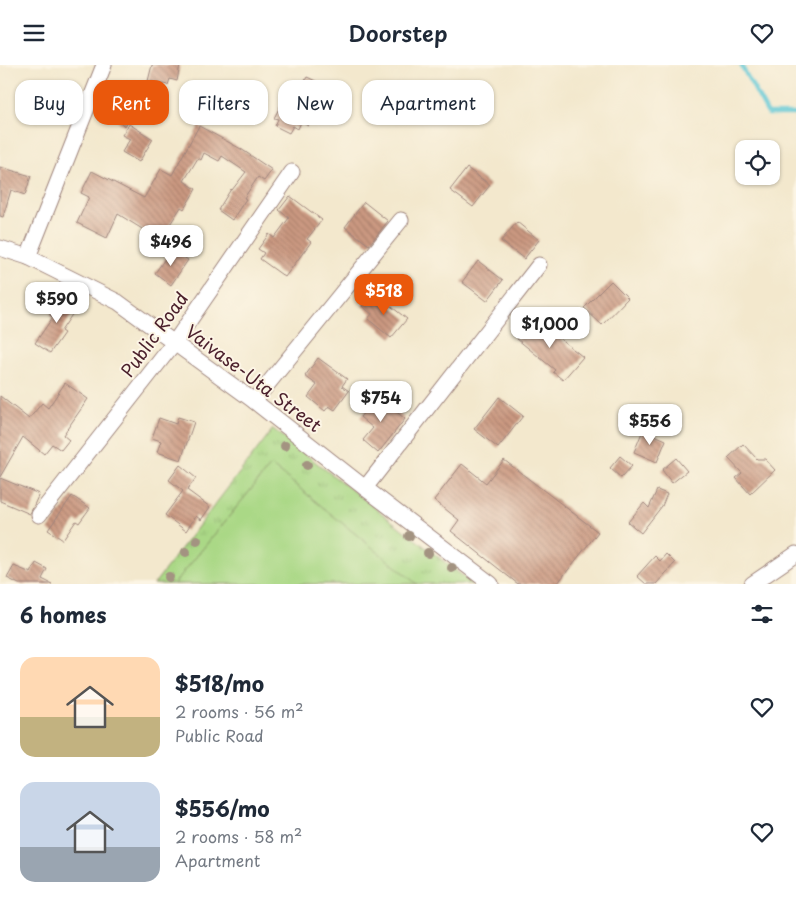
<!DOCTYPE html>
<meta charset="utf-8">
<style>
body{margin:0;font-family:"Playpen Sans",sans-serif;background:#f6f6f7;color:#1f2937;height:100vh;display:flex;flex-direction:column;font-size:19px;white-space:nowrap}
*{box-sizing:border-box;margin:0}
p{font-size:16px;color:#747a83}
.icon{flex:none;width:28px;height:28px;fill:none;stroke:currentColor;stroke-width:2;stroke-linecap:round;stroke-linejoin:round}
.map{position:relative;height:519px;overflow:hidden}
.drawer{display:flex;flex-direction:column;background:#fff;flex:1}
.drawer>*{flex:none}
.banner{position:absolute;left:15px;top:15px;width:500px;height:45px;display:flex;gap:10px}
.fabs{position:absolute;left:735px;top:75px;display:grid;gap:10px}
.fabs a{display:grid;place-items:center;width:45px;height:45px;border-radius:10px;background:#fff;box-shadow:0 1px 4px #0004;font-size:25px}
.price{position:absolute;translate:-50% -42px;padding:0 11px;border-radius:10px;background:#fff;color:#222;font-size:16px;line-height:32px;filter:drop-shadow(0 1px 2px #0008)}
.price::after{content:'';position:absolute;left:50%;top:30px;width:15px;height:11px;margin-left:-8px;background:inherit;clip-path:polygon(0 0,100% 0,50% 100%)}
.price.selected{background:#ea580c;color:#fff}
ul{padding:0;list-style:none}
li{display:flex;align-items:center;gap:15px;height:125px;padding:0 20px}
li span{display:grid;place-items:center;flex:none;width:140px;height:100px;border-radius:15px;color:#555}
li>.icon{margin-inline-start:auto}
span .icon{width:60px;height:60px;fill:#fffc;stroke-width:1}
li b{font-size:21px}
h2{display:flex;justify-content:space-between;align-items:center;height:60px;padding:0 20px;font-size:21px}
.pill{padding:0 18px;border-radius:15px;background:#fff;box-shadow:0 1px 4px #0004;font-size:18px;line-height:45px}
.pill.selected{background:#ea580c;color:#fff}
header{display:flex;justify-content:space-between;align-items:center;height:65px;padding:0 20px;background:#fff;font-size:22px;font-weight:600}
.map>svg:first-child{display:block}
</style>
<header><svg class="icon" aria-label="menu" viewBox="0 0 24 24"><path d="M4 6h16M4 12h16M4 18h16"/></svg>Doorstep<svg class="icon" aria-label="heart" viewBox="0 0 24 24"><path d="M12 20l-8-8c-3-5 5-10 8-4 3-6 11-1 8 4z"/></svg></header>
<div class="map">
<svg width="796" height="519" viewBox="0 0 796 519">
<defs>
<pattern id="grass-tufts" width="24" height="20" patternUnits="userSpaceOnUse" patternTransform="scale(1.25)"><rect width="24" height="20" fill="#aad886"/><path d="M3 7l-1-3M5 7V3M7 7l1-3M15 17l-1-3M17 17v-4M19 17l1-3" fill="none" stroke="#94b974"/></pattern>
<pattern id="building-back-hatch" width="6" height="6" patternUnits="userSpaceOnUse" patternTransform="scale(1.25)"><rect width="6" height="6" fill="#cb9981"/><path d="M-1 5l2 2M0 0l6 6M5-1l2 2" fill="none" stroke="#a77c6a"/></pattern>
</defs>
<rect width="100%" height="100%" fill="#fcf5e5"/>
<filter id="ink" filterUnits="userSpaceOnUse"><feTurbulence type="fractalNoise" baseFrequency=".02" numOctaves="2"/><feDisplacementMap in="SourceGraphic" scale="10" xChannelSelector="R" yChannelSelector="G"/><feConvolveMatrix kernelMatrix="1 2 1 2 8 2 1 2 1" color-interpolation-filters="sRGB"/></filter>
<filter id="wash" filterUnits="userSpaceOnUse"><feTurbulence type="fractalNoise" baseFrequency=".0096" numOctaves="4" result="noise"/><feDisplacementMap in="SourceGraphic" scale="20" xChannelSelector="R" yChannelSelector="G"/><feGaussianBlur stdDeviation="1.12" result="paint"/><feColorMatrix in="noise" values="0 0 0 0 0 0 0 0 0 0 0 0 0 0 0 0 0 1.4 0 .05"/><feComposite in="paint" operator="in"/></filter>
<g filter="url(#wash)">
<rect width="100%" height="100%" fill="#f3e8cd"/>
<polygon fill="url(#grass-tufts)" stroke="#7a7c58" points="273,364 473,519 154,519"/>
<polygon fill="#aad886" stroke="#7a7c58" points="271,400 417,519 174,519"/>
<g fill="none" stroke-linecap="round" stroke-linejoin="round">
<polyline stroke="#5ac6d4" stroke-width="4.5" points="741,0 768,49 796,49"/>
</g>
<g id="blocks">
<g fill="url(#building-back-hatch)">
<polygon points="152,0 180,0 177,16 170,14 168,20 148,16"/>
<polygon points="307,12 322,19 308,46 314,49 308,61 301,57 298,64 293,61 289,68 275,61 278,54 274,53 282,38 290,43"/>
<polygon points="115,34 134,46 125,61 106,49"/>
<polygon points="129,59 153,74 139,97 122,87 130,74 122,70"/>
<polygon points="199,61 241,84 272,105 264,116 258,112 244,133 246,134 232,155 218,145 231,124 232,125 246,107 222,91 219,96 204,88 201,95 198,93 184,116 196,124 184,144 181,142 160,175 118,149 107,173 77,158 89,132 81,128 92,106 144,133 161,104 172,110"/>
<polygon points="0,102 31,111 25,130 11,125 3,152 0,151"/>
<polygon points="467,103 490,120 473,142 450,125"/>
<polygon points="290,131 322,155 307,174 311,177 285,212 260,194 264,188 258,184 269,169 274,173 289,153 279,145"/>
<polygon points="364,137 388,156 369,180 345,162"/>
<polygon points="517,157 539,175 524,194 501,176"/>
<polygon points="172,184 188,195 171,220 155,208"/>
<polygon points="478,196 503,215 487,236 462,217"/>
<polygon points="611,216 628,233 602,260 584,243"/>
<polygon points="64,229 79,239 61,266 64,268 50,288 35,278 53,252 50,250"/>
<polygon points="372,229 382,237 383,235 407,254 391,273 368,254 372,249 362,241"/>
<polygon points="534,253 583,292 563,315 553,307 555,305 517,274"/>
<polygon points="318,293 347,314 342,321 349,326 335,345 329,341 325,346 308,332 317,320 305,311"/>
<polygon points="65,318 88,334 63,370 69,375 61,385 52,379 44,389 23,372 0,412 0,331 29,354 42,338 48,343"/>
<polygon points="378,331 405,354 378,388 363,375 373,363 360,352"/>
<polygon points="499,332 523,351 498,383 474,364"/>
<polygon points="178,352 194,357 181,395 157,387 161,376 152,373 159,353 176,359"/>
<polygon points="643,365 666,375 657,397 634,387"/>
<polygon points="743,379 757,394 765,394 775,405 750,429 736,413 742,408 728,393"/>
<polygon points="620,391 632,401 621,413 610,403"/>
<polygon points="676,393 687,406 672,418 662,405"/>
<polygon points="504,395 598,467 557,519 518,519 451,466 459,455 434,435 462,399 486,418"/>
<polygon points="180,400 196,413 187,425 210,442 201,455 196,451 186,466 165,450 183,426 169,415"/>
<polygon points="0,413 39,429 30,449 0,436"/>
<polygon points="657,425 667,429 662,441 641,468 628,457 644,438 649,443"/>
<polygon points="72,431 90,443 79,458 76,456 63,475 48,465"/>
<polygon points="666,489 675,498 656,519 646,519 637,511 655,491 660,496"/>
<polygon points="36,498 47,504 42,514 52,519 19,519 7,513 14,501 31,508"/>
</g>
</g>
</g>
<g filter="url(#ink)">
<use href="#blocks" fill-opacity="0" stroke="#9e847c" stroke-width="1"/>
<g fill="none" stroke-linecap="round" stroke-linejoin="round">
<g stroke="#9e847c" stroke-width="17">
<g id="minor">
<polyline points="0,183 28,192 118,237 254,336 365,423 491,519"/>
<polyline points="28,192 104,0"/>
<polyline points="254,336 401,155"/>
<polyline points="365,423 539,200"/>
<polyline points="39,450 174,278 292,107"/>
<polyline points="752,519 796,489"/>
</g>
</g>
<use href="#minor" stroke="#fff" stroke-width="15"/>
</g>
<g fill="#a39381">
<circle cx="285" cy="381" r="5"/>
<circle cx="307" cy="400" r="5"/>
<circle cx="409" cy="471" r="5"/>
<circle cx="197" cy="475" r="5"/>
<circle cx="186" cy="487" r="5"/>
<circle cx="428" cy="488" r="5"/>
<circle cx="452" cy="503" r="5"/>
<circle cx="169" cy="512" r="5"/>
</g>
</g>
<g text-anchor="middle" stroke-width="4" stroke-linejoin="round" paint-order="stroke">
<g font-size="18" fill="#4a1f2b" stroke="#fcf5e5">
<text transform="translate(155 270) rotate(-54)" y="6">Public Road</text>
<text transform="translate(253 314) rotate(37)" y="6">Vaivase-Uta Street</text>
</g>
</g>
</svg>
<div class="fabs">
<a><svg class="icon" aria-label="locate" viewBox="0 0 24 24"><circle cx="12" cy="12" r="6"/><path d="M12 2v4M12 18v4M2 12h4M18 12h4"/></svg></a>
</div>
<b class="price" style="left:171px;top:202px">$496</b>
<b class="price selected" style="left:384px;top:251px">$518</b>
<b class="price" style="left:57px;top:259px">$590</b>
<b class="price" style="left:550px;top:284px">$1,000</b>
<b class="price" style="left:381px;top:358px">$754</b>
<b class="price" style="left:650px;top:381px">$556</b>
<div class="banner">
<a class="pill">Buy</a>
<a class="pill selected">Rent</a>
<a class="pill">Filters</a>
<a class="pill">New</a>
<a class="pill">Apartment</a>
</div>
</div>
<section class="drawer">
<h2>6 homes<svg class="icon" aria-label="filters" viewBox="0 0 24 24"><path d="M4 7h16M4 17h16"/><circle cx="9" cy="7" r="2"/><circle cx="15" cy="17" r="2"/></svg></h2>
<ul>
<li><span style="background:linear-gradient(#ffd9b3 60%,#c2b280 0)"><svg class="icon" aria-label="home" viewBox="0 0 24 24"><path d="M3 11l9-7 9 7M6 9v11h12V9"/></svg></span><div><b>$518/mo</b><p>2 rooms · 56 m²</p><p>Public Road</p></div><svg class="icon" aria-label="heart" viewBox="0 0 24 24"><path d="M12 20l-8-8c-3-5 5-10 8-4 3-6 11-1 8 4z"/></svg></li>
<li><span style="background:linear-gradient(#c9d6e8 65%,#9aa5b1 0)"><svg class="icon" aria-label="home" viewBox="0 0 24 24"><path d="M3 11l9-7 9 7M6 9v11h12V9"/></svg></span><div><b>$556/mo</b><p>2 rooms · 58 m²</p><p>Apartment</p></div><svg class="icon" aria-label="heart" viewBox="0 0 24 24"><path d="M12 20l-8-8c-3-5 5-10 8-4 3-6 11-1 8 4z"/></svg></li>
</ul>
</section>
